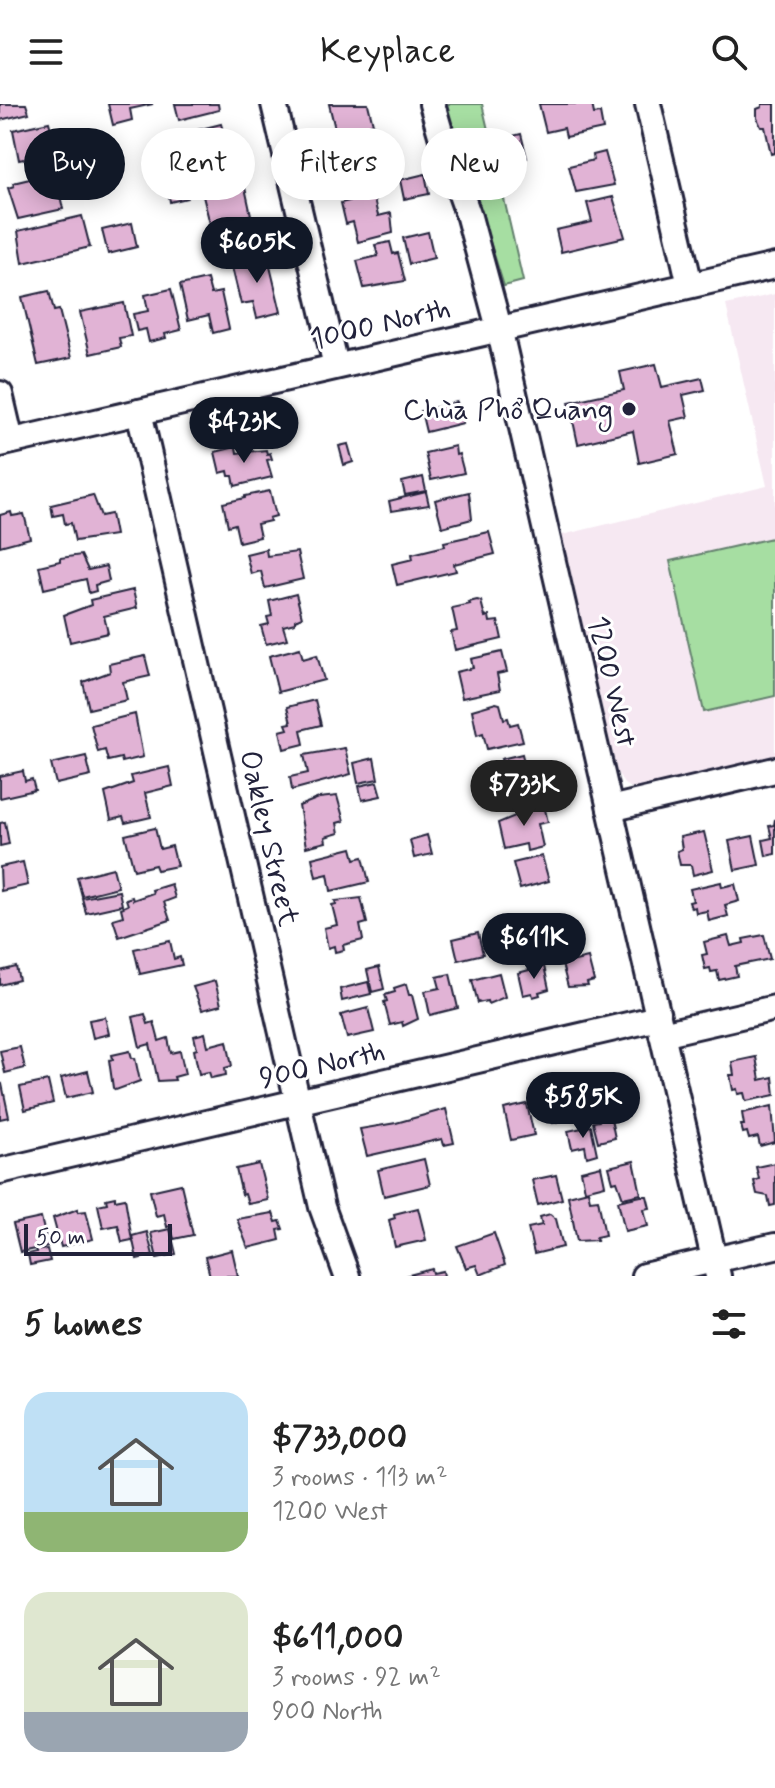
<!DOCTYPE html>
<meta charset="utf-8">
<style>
body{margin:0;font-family:Mynerve,sans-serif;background:#f2f2f2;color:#222;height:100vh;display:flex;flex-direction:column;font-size:30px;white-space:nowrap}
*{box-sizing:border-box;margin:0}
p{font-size:26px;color:#767676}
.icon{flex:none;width:44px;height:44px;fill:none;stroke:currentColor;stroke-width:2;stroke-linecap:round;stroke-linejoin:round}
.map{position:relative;height:1172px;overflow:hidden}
.side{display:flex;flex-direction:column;background:#fff;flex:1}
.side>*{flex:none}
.hud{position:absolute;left:24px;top:24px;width:728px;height:72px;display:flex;gap:16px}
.scale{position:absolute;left:24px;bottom:20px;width:148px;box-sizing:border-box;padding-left:8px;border:4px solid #22223b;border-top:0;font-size:22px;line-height:28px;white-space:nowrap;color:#22223b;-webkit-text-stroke:6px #fff;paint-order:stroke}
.price{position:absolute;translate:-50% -68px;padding:0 18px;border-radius:28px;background:#111827;color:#fff;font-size:26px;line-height:52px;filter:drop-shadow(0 2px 4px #0008)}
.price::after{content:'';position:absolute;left:50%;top:48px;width:24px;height:18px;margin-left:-12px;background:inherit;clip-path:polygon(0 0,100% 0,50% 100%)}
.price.on{background:#222;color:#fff}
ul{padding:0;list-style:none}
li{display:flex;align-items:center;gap:24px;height:200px;padding:0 24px}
li span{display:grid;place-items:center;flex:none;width:224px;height:160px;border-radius:24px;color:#555}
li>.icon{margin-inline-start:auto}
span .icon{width:96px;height:96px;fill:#fffc;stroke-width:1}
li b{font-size:34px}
h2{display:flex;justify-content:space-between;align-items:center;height:96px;padding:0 24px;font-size:34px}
.chip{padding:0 28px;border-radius:36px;background:#fff;box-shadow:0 4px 20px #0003;font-size:28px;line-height:72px}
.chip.on{background:#111827;color:#fff}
header{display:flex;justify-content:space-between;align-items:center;height:104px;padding:0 24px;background:#fff;font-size:36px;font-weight:600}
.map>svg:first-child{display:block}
</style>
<header><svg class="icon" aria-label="menu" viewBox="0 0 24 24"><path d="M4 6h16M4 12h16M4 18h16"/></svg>Keyplace<svg class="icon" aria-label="search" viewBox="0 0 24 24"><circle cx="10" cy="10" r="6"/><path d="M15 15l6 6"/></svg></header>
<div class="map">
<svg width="775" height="1172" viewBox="0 0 775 1172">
<rect width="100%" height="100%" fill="#fff"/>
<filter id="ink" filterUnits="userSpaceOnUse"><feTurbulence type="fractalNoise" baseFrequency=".0125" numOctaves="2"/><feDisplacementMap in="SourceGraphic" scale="16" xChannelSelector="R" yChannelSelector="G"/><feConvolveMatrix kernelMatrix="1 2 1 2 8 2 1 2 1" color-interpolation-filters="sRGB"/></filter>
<g filter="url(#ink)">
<polygon fill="#f6e8f2" points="775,190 775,654 634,685 624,680 617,668 562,431 767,382 726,201"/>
<g fill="#a6dea2" stroke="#64806e" stroke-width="2">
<polygon points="444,0 482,0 523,177 504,182 478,100 454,37"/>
<polygon points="772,434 775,446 775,592 704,608 670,457"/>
</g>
<g fill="#e1b3d5" stroke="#22223b" stroke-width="2">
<polygon points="0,0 26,0 29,9 0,16"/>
<polygon points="108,0 153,0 130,5 132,16 113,21"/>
<polygon points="175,0 218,0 219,6 179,16"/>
<polygon points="329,0 368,0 373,20 336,29"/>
<polygon points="539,0 592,0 594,10 600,9 603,25 566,33 564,24 546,28"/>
<polygon points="762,0 775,0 775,49 771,50 765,23 761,23 757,14 757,5 762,3"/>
<polygon points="49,18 55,40 50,41 52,49 19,56 13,26"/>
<polygon points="221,20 233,60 198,68 189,28"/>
<polygon points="521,30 527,54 498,61 493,37"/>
<polygon points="78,36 82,53 63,58 59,41"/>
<polygon points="377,36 384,67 389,66 391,75 365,81 364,76 344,81 335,42"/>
<polygon points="605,48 614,81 576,88 569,62 594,56 593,51"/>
<polygon points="55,69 63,105 18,115 8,84 14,82 13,79"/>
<polygon points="425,70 429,90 404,95 400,76"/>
<polygon points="244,79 251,111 210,120 202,88"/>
<polygon points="184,82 187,94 170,98 168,86"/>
<polygon points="373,91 378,112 391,109 393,129 358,138 353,118 346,120 341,99"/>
<polygon points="613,93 625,133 561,148 556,126 592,118 587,99"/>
<polygon points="82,112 90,143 23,159 18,127"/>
<polygon points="132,119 137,143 108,150 102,126"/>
<polygon points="428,128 434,154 409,160 403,134"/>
<polygon points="390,138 393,150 398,149 405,177 364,184 357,157 378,152 375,141"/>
<polygon points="267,150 281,208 257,214 253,198 241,200 231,159"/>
<polygon points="207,175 211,190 221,188 229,225 213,229 209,211 188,216 180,181"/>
<polygon points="171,185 181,226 165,230 166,234 149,238 146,225 137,227 133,210 148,207 145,191"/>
<polygon points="49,187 54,207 59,206 71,254 38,261 22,193"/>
<polygon points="124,199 131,232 119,234 121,243 90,250 80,208"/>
<polygon points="656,260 662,283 702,274 705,286 683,291 688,313 670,317 678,350 639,359 633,327 578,340 569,298 624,286 620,268"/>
<polygon points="457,298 463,319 426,328 421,307"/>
<polygon points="348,340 353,358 344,361 339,342"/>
<polygon points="455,342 456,351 459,350 464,369 431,376 425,349"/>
<polygon points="236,343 237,349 266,346 267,350 270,349 272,355 267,356 272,373 235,382 233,372 229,372 228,367 220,369 215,348"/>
<polygon points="423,373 426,387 405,391 402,378"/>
<polygon points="270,387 276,412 269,414 270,417 257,420 260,433 239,438 235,420 228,422 223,399 245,394 245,392"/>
<polygon points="426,388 429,401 391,407 389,397"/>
<polygon points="469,388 472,415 442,423 435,396"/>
<polygon points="93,391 101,412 111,410 115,431 75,437 71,419 65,420 63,410 53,412 51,401"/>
<polygon points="11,408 12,412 24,410 30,434 0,442 0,411"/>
<polygon points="489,428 495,450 454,460 456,467 397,481 392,460 413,455 412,450 445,442 444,438"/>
<polygon points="266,445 267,452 297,448 303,475 265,484 261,467 251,470 246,450"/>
<polygon points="81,451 88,466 106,462 109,477 95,481 96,487 89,489 86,475 44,485 39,462 60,457 60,454"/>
<polygon points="133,486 137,504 104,512 108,529 70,538 64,511 91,501 90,496"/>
<polygon points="296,490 302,513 295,516 295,519 283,522 287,535 266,540 261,522 269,520 267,513 272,512 269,497"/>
<polygon points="477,496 481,497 485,513 489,512 490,518 498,517 502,535 455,546 451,528 457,527 452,504 470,500 469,498"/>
<polygon points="300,544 303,555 317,551 324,576 278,588 269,552"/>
<polygon points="502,548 507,568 497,570 500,586 462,594 456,568 473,564 471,555"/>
<polygon points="145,552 150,572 123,578 127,596 89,605 83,578 110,568 109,560"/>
<polygon points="315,596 321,621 301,626 304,640 284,645 280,627 288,625 286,620 291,619 287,603"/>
<polygon points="496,599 500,600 504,615 508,614 510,621 518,619 523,637 487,645 483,629 477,631 472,606"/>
<polygon points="135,610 143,653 122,658 121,654 108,657 105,646 98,648 91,621"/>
<polygon points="345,644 351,670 292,686 290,673 308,669 304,651"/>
<polygon points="522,650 527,671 517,673 523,697 506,701 503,693 482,698 476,672 491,668 490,664 503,661 501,655"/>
<polygon points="86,652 91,672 56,680 51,660"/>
<polygon points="374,654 378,675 358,679 354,659"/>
<polygon points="169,663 173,682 145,689 151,713 125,719 123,713 111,716 105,689 133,679 131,672"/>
<polygon points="23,667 25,677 32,675 35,686 0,694 0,672"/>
<polygon points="377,678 381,692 362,696 359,682"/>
<polygon points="337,692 344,717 337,719 339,729 325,733 326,738 306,743 299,702 319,694"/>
<polygon points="543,697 548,718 538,720 543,743 527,747 526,740 504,745 498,719 525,708 524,702"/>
<polygon points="775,715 775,750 766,752 763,736 772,734 769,722 774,721"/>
<polygon points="5,718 9,740 0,742 0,719"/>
<polygon points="155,724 160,745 172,742 177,762 157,766 155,761 134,766 125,731"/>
<polygon points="704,728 713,766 693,771 691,761 680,761 677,747 682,745 680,733"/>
<polygon points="427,731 432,750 414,754 410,736"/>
<polygon points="753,732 759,761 735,766 729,737"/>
<polygon points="352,744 355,755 363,753 369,778 331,787 328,770 316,773 312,754"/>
<polygon points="542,752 549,777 520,785 513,759"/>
<polygon points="23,758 28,781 1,787 0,763"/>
<polygon points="113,764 118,783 82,792 77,773"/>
<polygon points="721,778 722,783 735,780 739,797 725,801 728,812 709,817 707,807 696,809 695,803 691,804 689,798 693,797 690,785"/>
<polygon points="171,780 175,794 164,798 170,816 119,833 113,815 123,812 121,804 128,801 126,795 132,793 133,796 153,789 152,786"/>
<polygon points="119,787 122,801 86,809 82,794"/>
<polygon points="361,794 367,819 360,821 363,836 343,841 344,846 335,848 334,842 328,844 324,824 337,821 332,801 336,800 335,797"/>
<polygon points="518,818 521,836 501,840 497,822"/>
<polygon points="562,824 566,844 549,847 544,828"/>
<polygon points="478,829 483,850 458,856 453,835"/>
<polygon points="764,831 770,855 735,862 737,872 719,876 717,867 711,868 710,864 705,865 702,851 707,850 704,838 728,832 731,842 744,839 743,835"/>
<polygon points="170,837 174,855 180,853 182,861 140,870 134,845"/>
<polygon points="588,854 594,877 587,879 588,882 568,883 562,860"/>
<polygon points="544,862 549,885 539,888 540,891 533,893 532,889 523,891 518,869"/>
<polygon points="16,863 19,876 0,881 0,867"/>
<polygon points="379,863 384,885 372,888 367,866"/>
<polygon points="499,869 505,893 488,900 487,897 478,899 472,876"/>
<polygon points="450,870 458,904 430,911 425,887 440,884 437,873"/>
<polygon points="215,877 221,901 202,906 193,883"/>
<polygon points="368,878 371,890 342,897 340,885"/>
<polygon points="406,880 409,891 412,891 418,915 403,922 402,918 390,921 384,898 387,897 385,891 395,888 394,884"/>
<polygon points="368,904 374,928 347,934 341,911"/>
<polygon points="145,910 148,920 154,918 159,937 168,934 171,949 180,947 185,970 174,973 175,976 158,977 150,940 140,943 133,913"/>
<polygon points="105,913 109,930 93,934 89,916"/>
<polygon points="205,929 208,942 227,937 232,962 225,964 226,971 211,974 209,968 199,970 194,946 197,945 194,932"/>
<polygon points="20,943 25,964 5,969 0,947"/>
<polygon points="130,947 132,954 135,954 140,977 116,986 113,984 109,956 113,955 112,951"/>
<polygon points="756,953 760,976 773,973 775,991 746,997 744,989 738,990 737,985 733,986 730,971 734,971 732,958"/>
<polygon points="88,967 93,988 66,994 61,974"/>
<polygon points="48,977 53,999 25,1006 20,983"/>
<polygon points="2,980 9,1013 0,1015 0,981"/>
<polygon points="608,982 609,984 618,982 625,1012 611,1015 615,1034 598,1038 593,1018 599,1017 592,988"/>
<polygon points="574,989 579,1013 553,1019 547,995"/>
<polygon points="527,1000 534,1031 511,1036 504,1005"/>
<polygon points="772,1002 775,1038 760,1042 758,1033 749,1035 747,1028 743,1029 741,1021 744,1021 742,1009"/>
<polygon points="446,1005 454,1039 444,1041 442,1035 367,1052 360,1025 396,1019"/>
<polygon points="591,1022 597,1050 587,1053 585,1042 572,1045 568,1027"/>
<polygon points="424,1055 430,1081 384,1092 378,1066"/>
<polygon points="634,1057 641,1090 623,1094 617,1077 613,1078 609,1063"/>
<polygon points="775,1059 775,1101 770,1102 768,1092 757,1090 754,1077 759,1075 756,1063"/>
<polygon points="259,1060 268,1096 248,1100 245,1090 242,1091 236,1065"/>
<polygon points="601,1062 605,1081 585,1086 581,1067"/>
<polygon points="556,1071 562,1095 538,1101 532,1076"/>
<polygon points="181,1080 193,1131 174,1135 171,1122 167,1123 164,1110 156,1112 150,1087"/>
<polygon points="588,1087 590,1096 598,1095 605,1131 596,1133 597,1136 577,1137 568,1092"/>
<polygon points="641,1092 647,1092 650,1104 644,1105 648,1122 625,1127 618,1097"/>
<polygon points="115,1093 115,1096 125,1094 132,1136 122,1138 118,1121 103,1124 98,1101 107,1099 106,1095"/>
<polygon points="418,1104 426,1136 395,1143 389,1116 395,1114 394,1110"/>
<polygon points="78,1105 78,1108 86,1107 93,1135 61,1143 53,1114"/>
<polygon points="273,1109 276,1118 280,1117 283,1125 278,1126 280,1136 248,1144 237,1115"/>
<polygon points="550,1110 556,1115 563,1143 534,1150 528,1124 542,1121 540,1113"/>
<polygon points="41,1114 48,1142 40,1144 40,1146 47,1145 50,1157 30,1161 28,1150 36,1148 35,1145 20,1148 13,1120"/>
<polygon points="170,1125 176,1150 157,1154 151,1129"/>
<polygon points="147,1128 153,1151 137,1155 132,1132"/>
<polygon points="494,1129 505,1161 480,1171 476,1161 466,1164 457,1142"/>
<polygon points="232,1146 238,1172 210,1172 205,1153"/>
<polygon points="432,1165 433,1169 443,1167 444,1172 405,1172"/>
</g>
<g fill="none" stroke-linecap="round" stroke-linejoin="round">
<g stroke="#22223b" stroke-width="30">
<g id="minor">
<polyline points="274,0 336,262"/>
<polyline points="432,0 445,45 469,113 499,224 718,1172"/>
<polyline points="648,0 690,181"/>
<polyline points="0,290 11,337"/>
<polyline points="139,308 322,1103 347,1172"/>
<polyline points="0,340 775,162"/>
<polyline points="610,705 775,666"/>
<polyline points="662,930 775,904"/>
<polyline points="0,1067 658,914"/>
<polyline points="644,1172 775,1142"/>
</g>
</g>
<use href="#minor" stroke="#fff" stroke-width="24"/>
</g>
</g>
<circle fill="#22223b" stroke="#fff" stroke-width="3" cx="629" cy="305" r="8"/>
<g text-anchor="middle" stroke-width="6" stroke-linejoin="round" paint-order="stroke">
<g font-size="30" fill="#22223b" stroke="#fff">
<text transform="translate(380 219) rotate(-13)" y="10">1000 North</text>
<text transform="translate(613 577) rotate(77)" y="10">1200 West</text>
<text transform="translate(270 734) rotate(77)" y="10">Oakley Street</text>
<text transform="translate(322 960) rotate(-13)" y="10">900 North</text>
</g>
<g font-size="30" fill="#22223b" stroke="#fff" text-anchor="end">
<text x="613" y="315">Chùa Phổ Quang</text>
</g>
</g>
</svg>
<div class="scale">50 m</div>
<b class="price" style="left:257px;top:181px">$605K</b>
<b class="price" style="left:244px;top:361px">$423K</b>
<b class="price on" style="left:524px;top:724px">$733K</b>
<b class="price" style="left:534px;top:877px">$611K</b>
<b class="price" style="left:583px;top:1036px">$585K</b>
<div class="hud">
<a class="chip on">Buy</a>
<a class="chip">Rent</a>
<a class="chip">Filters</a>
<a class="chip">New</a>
</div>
</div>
<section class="side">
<h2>5 homes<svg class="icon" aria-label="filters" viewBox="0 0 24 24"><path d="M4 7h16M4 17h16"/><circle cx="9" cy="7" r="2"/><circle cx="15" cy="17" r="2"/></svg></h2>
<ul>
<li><span style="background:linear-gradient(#bfe0f5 75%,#8fb573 0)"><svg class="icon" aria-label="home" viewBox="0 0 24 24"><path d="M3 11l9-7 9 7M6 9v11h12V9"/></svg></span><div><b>$733,000</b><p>3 rooms · 113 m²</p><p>1200 West</p></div></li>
<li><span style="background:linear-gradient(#dfe7d0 75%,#9aa5b1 0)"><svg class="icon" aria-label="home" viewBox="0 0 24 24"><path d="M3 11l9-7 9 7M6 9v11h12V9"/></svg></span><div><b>$611,000</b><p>3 rooms · 92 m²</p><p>900 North</p></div></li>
</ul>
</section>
